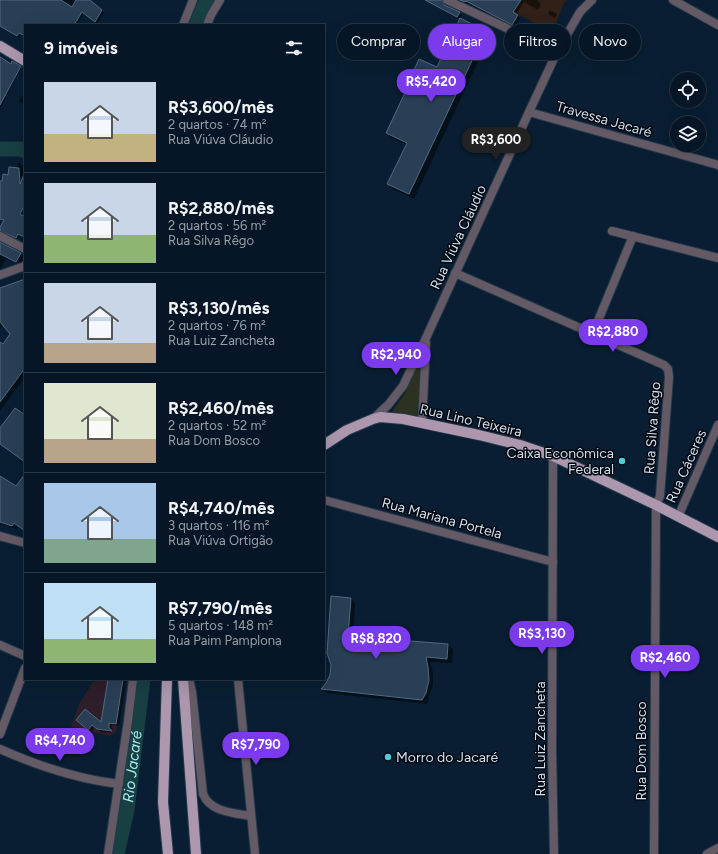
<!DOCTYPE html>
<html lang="pt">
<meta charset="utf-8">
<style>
body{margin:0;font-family:Figtree,sans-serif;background:#101f2e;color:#f1f3f6;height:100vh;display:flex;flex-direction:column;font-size:15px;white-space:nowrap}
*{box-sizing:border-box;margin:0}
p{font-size:13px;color:#989fa7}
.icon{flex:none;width:22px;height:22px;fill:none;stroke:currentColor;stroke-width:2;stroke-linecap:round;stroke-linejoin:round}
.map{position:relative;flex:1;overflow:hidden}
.side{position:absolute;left:24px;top:24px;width:301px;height:656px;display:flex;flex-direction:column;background:#071626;border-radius:0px;box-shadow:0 4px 16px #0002,0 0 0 1px #283543}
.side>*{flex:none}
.hud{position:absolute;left:337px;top:24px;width:321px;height:36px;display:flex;gap:8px}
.fabs{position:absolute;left:670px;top:72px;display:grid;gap:8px}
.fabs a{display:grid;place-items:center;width:36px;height:36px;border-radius:50%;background:#071626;box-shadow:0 4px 16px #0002,0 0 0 1px #283543;font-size:20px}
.price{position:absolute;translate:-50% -34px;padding:0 9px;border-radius:14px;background:#7c3aed;color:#fff;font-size:13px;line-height:26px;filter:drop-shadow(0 1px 2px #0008)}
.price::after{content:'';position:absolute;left:50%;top:24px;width:12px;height:9px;margin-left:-6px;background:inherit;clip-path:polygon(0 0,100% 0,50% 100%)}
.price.on{background:#222;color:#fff}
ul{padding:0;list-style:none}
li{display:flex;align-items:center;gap:12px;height:100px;padding:0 20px}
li+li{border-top:1px solid #283543}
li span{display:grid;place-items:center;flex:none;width:112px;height:80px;border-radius:0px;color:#555}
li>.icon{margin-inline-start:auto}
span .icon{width:48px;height:48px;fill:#fffc;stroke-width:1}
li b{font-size:17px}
h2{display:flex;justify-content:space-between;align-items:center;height:48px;padding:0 20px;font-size:17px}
.pill{padding:0 14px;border-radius:18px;background:#071626;box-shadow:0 4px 16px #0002,0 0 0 1px #283543;font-size:14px;line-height:36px}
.pill.on{background:#7c3aed;color:#fff}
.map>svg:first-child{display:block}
</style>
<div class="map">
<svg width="718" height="854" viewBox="0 0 718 854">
<rect width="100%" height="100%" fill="#091e32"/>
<polygon fill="#302017" points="493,0 567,0 564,3 552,33"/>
<polygon fill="#2d1e29" points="95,679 125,679 117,729 115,733 110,736 71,727 79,704"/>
<polygon fill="#2c3121" points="420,358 422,359 422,360 417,416 392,412 405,393"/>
<g fill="#0007">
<polygon points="0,0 90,0 104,13 97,23 84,13 77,25 25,25 25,36 21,34 19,38 0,26"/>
<polygon points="427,0 445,0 445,5 462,16 460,19 430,3"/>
<polygon points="458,0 537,0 541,4 538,10 524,2 516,15 520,18 515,27 469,3 468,4"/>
<polygon points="550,10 557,14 555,18 548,14"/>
<polygon points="486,31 490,36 414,199 393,189 388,184 407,145 392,138 387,133"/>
<polygon points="552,34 554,36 550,43 541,38"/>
<polygon points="0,58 11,65 20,67 21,68 0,109"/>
<polygon points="23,95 25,96 25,105 19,101"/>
<polygon points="18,163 25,166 25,208 21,216 25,218 25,237 20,234 18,239 5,232 0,231 5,221 0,219 0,183 3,183 18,169"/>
<polygon points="0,243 20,254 23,257 20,264 7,258 0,269"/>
<polygon points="25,281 25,377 0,411 0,343 4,346 12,334 4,325 0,329 0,290"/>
<polygon points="0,474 3,478 17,488 25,477 25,531 18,526 16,529 1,524 0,525"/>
<polygon points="351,598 355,603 353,637 448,645 453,649 452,663 430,662 433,673 433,685 427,704 327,693 323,689 331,675"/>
<polygon points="109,679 126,679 119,726 112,725 111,732 113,733 101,732 95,727 92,732 80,723 102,724"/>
</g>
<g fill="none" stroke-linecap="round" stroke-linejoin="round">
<g stroke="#183f41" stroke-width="15">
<polyline points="196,25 207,0"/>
<polyline points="0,149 21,149 25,151"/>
<path id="s1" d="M117 854 127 810 143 679"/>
</g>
</g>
<g fill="#293f55" stroke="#516981">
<polygon points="0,0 61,0 72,7 76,0 90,0 102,10 95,22 82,12 74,25 25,25 25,36 19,33 17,36 0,26"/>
<polygon points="425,0 442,0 444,5 460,12 457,17"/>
<polygon points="460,0 521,0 513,12 518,15 512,25 466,1 465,2"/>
<polygon points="460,18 486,31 409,194 387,184 407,143 386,133 411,80 410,79 419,59 437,67"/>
<polygon points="544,29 552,33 550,39 547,41 540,38"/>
<polygon points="0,57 11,64 12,61 21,66 0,105"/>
<polygon points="9,167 19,168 20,184 25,172 25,204 20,214 25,217 25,237 18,234 16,238 0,231 0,227 4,220 0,219 0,181 2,181 3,174 8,175"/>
<polygon points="0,242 21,253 16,262 0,254"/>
<polygon points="25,279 25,368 0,402 0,342 3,344 10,334 0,322 0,288"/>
<polygon points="15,408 25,415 25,462 0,444 0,428"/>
<polygon points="25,474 25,531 14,523 12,526 0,522 0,476 16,486"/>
<polygon points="331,596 351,598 348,636 448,644 447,659 426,657 428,667 429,680 426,693 422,700 321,689 326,683 330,675 331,665 327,653"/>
<polygon points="108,679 123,679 116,724 109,723 109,728 112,731 97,729 92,725 88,730 76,720 85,709 101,722"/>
</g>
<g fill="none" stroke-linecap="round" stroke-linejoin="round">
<g stroke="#25394c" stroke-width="10">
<g id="minor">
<polyline points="447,0 557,52"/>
<polyline points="673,0 718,25"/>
<polyline points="183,25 193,0"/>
<polyline points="207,25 211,15 220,0"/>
<polyline points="529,112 718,165"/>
<polyline points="612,231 718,258"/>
<polyline points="0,236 25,249"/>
<polyline points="455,273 664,365 668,369 669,377 660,496 656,505 654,854"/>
<polyline points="0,275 25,266"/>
<polyline points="593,333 633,236"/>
<polyline points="373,419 388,405 403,386 426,338 529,112 557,52 580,12 592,0"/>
<polyline points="422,423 426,343"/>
<polyline points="553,456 552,750 554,854"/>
<polyline points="324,500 553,562"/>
<polyline points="678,517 718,425"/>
<polyline points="0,536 25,543"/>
<polyline points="0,645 25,656"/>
<path d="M189 679 192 692 203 794C210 812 234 813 251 816"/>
<polyline points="238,679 255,854"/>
<polyline points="0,734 25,668"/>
<path d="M0 749C38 766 77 779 119 784"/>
<polyline points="108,854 128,721 133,679"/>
<polyline points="707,854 718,848"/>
</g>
</g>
<g stroke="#25394c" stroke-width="12">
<g id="major">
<polyline points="0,46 25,61"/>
<polyline points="324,445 347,430 373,419 380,417 403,419 479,435 520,445 553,456 656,505 718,537"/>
<polyline points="167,679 163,802 168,854"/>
<polyline points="183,679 196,854"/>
</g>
</g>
<use href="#minor" stroke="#645a65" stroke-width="8"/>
<use href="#major" stroke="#ac97ae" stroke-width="10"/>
</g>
<g fill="#52cbd9" stroke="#020810" stroke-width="1.5">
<circle cx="622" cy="461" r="4"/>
<circle cx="388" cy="757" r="4"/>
</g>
<g text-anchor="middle" stroke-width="3" stroke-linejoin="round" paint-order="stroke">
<g font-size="14" fill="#d1deec" stroke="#020810">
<text transform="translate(604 119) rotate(16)" y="5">Travessa Jacaré</text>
<text transform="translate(458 237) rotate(-65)" y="5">Rua Viúva Cláudio</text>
<text transform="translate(471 420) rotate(13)" y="5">Rua Lino Teixeira</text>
<text transform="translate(652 428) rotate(-86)" y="5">Rua Silva Rêgo</text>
<text transform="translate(686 466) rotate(-66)" y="5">Rua Cáceres</text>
<text transform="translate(442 518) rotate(15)" y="5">Rua Mariana Portela</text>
<text transform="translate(540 739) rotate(-90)" y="5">Rua Luiz Zancheta</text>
<text transform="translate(641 751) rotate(-90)" y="5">Rua Dom Bosco</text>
</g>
<g font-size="14" fill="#d1deec" stroke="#020810" text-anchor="end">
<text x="614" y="458">Caixa Econômica<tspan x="614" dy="16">Federal</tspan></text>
<text x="396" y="762" text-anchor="start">Morro do Jacaré</text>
</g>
<g font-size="15" font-style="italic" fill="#a5eff4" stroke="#020810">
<text dy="5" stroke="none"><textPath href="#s1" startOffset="89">Rio Jacaré</textPath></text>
</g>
</g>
</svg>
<div class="fabs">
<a><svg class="icon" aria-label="locate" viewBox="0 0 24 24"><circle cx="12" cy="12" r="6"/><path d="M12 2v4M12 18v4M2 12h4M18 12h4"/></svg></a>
<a><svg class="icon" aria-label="layers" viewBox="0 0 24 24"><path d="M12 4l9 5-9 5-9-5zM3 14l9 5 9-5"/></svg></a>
</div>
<b class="price" style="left:431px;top:103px">R$5,420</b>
<b class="price on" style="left:496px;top:161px">R$3,600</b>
<b class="price" style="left:613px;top:353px">R$2,880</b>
<b class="price" style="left:396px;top:376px">R$2,940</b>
<b class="price" style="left:542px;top:655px">R$3,130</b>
<b class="price" style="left:376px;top:660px">R$8,820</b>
<b class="price" style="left:665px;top:679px">R$2,460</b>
<b class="price" style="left:60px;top:762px">R$4,740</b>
<b class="price" style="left:256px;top:766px">R$7,790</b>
<div class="hud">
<a class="pill">Comprar</a>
<a class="pill on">Alugar</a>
<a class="pill">Filtros</a>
<a class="pill">Novo</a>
</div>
<section class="side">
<h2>9 imóveis<svg class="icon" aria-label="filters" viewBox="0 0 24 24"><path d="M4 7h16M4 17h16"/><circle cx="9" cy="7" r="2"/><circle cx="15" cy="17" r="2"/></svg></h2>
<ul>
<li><span style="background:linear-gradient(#c9d6e8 65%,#c2b280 0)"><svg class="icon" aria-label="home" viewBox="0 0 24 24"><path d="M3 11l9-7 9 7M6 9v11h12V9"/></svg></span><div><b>R$3,600/mês</b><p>2 quartos · 74 m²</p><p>Rua Viúva Cláudio</p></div></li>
<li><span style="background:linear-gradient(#c9d6e8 65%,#8fb573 0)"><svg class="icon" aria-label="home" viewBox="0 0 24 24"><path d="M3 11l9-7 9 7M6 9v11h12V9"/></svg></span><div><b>R$2,880/mês</b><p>2 quartos · 56 m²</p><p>Rua Silva Rêgo</p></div></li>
<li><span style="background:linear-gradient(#c9d6e8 75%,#b9a48a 0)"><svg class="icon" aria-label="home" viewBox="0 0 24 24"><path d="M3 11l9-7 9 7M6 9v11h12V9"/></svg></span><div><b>R$3,130/mês</b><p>2 quartos · 76 m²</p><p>Rua Luiz Zancheta</p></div></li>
<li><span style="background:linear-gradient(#dfe7d0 70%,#b9a48a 0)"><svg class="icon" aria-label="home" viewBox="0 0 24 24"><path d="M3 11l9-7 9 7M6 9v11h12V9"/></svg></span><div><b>R$2,460/mês</b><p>2 quartos · 52 m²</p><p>Rua Dom Bosco</p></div></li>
<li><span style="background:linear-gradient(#a9c7e8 70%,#7fa58c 0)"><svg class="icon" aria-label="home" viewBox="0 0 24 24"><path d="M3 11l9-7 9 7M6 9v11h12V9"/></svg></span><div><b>R$4,740/mês</b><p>3 quartos · 116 m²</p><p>Rua Viúva Ortigão</p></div></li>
<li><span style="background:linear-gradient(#bfe0f5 70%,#8fb573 0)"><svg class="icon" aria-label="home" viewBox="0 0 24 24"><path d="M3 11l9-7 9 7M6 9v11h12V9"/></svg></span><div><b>R$7,790/mês</b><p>5 quartos · 148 m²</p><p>Rua Paim Pamplona</p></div></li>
</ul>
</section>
</div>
